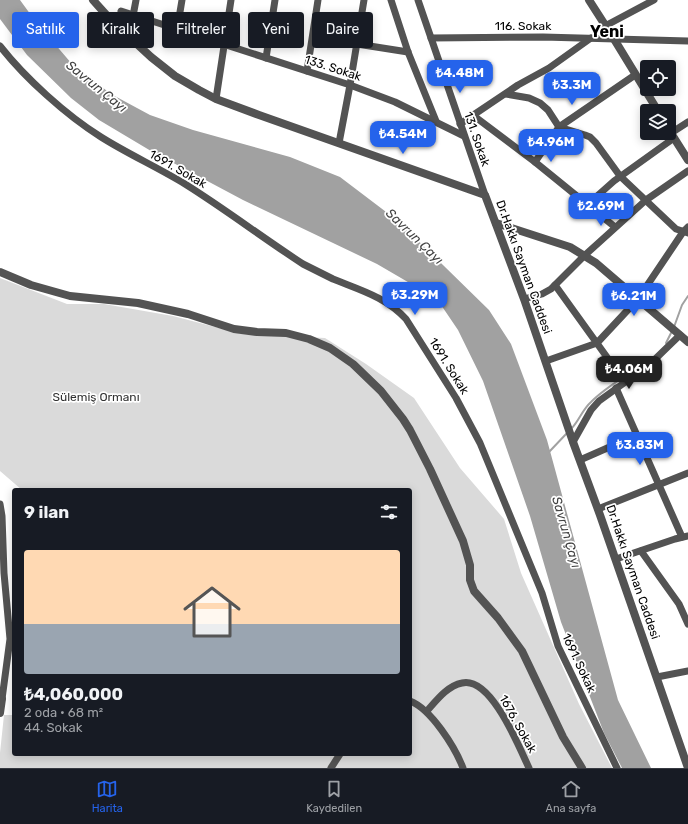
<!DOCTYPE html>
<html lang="tr">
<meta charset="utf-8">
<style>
body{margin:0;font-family:Rubik,sans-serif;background:#242831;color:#f1f3f6;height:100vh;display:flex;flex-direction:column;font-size:15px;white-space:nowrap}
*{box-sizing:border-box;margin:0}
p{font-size:13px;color:#9ea1a6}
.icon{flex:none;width:22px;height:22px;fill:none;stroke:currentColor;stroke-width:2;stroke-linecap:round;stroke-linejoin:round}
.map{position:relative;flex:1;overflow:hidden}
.drawer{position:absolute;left:12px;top:488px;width:400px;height:268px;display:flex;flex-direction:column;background:#171b24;border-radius:4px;box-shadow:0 2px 10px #0003}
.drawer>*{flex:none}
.hud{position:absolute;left:12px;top:12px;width:400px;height:36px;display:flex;gap:8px}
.controls{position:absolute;left:640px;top:60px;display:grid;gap:8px}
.controls a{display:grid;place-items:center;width:36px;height:36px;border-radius:4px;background:#171b24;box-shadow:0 2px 10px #0003;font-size:20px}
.price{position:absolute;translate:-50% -34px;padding:0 9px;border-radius:8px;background:#2563eb;color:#fff;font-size:13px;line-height:26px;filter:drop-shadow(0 1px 2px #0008)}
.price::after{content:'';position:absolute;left:50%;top:24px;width:12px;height:9px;margin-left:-6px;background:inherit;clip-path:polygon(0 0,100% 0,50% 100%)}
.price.active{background:#222;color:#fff}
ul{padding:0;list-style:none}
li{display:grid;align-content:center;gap:8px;height:212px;padding:0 12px}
li span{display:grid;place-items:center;height:124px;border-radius:4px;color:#555}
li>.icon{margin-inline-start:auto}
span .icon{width:72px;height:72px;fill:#fffc;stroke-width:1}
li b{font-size:17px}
h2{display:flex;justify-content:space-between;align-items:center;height:48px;padding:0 12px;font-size:17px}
.pill{padding:0 14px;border-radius:4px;background:#171b24;box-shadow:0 2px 10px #0003;font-size:14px;line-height:36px}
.pill.active{background:#2563eb;color:#fff}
.tabs{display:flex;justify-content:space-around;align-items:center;height:56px;border-top:1px solid #363941;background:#171b24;font-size:11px;color:#9ea1a6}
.tabs a{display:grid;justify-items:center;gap:2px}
.tabs .active{color:#2563eb}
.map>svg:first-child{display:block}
</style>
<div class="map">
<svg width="688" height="768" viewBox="0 0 688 768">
<rect width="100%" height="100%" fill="#fff"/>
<polygon fill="#dadada" points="0,278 67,304 104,304 173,316 242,334 325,338 366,364 414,398 460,468 504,519 521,573 579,704 612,768 0,768 0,753 4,715 14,715 14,754 410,754 410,490 22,490 0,471"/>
<polygon fill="#a1a1a1" points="0,0 20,0 36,22 72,64 111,94 150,115 193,130 290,157 340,177 398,221 489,310 511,344 547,440 618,700 651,768 622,768 604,733 561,622 530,516 483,381 458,330 437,299 377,264 243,200 151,151 99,120 71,98 27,55 0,19"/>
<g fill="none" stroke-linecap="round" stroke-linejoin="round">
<g stroke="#a1a1a1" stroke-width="2">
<polyline points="674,327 682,305 688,296"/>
<polyline points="666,343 672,331"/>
<path d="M571 429C579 421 582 410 591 402 608 385 630 374 649 360"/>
<polyline points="549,452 568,432"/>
</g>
<g stroke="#535353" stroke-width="7">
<polyline points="391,0 408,52 436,121"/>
<polyline points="418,0 485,195"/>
<polyline points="121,11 350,85 395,102 464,136"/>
<polyline points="133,16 136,0"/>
<polyline points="605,26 654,0"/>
<polyline points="177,30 182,0"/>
<polyline points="431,38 543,37 688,41"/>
<polyline points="357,44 408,52"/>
<path d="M0 46C25 78 66 115 101 137 128 154 157 167 185 184 225 209 263 238 303 264 313 269 323 274 333 279 360 290 386 297 406 319L456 398 480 443 542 593 558 646 617 768"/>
<polyline points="266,58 275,0"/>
<polyline points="307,71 318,0"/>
<polyline points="506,94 529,98 540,103 548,110 559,127 585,135 590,137 596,143 620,176 676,229 688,233"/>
<polyline points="216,99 231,0"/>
<polyline points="474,116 535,162 615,227"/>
<polyline points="460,124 518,85 549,68 591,38"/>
<polyline points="671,133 688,122"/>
<polyline points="339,143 350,85 364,0"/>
<polyline points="535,162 559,127 635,75"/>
<polyline points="587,205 614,181 674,138"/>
<polyline points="555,285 609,360"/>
<polyline points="524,299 542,294 551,289 585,255 646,200 688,171"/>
<polyline points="546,361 597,343 638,299 683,232 688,227"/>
<polyline points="616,388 682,537"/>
<polyline points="573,442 591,410 599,401 649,365 680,335"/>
<polyline points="580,460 637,435"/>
<polyline points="0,504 2,516 4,573 10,639 2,699"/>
<polyline points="598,509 688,473"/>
<polyline points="641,551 679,604 688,624"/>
<polyline points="616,559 675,539 688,536"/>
<polyline points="657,677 688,671"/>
<path d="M410 701C431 709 455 747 463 768"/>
<path d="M427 711C436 701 447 686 462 683 491 676 519 747 529 768"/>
<polyline points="331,768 340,754"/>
</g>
<g stroke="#535353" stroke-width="8">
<polyline points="93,0 110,19 151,57 175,76 199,90 216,99 259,115 485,195 524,299 573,442 600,515 688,768"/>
<polyline points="589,0 614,39 658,111"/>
<polyline points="669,130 688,160"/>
<polyline points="496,223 570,247 596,263 688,342"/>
<polyline points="0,272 31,285 70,296 138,303 188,314 234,329 257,332 286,333 309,339 330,348 353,364 381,391 403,419 410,430 430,469 463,541 470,565 470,580 474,591 498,618 522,651 563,737 582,768"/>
<polyline points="0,713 2,699"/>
</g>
</g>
<g text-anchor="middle" stroke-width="3.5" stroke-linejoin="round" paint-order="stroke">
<g font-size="12" fill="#000" stroke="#fff">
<text x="523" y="30">116. Sokak</text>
<text transform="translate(333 68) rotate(18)" y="4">133. Sokak</text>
<text transform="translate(477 139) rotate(71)" y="4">131. Sokak</text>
<text transform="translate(178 169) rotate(30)" y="4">1691. Sokak</text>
<text transform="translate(524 267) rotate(70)" y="4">Dr.Hakkı Sayman Caddesi</text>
<text transform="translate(449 366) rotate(58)" y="4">1691. Sokak</text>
<text transform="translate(633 572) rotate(71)" y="4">Dr.Hakkı Sayman Caddesi</text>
<text transform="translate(579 663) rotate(65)" y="4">1691. Sokak</text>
<text transform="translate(518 724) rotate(61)" y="4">1676. Sokak</text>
</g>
<g font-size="12" fill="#313131" stroke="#fff">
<text x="96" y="401">Sülemiş Ormanı</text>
</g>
<g font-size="13" font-style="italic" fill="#424242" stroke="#fff">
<text transform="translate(97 86) rotate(39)" y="5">Savrun Çayı</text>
<text transform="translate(415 236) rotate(44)" y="5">Savrun Çayı</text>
<text transform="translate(567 532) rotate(74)" y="5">Savrun Çayı</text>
</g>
<g font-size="16" font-weight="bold" fill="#000" stroke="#fff">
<text x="607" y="37">Yeni</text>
</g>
</g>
</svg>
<div class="controls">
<a><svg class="icon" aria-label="locate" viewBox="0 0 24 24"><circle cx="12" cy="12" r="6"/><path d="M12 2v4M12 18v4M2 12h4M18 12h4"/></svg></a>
<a><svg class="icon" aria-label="layers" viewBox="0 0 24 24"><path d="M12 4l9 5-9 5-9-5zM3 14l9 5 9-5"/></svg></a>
</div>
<b class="price" style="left:460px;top:94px">₺4.48M</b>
<b class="price" style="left:572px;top:106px">₺3.3M</b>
<b class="price" style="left:403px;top:155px">₺4.54M</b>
<b class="price" style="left:551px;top:163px">₺4.96M</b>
<b class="price" style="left:601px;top:227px">₺2.69M</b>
<b class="price" style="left:415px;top:316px">₺3.29M</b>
<b class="price" style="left:634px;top:317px">₺6.21M</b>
<b class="price active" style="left:629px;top:390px">₺4.06M</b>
<b class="price" style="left:640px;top:466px">₺3.83M</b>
<div class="hud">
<a class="pill active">Satılık</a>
<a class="pill">Kiralık</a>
<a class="pill">Filtreler</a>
<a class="pill">Yeni</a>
<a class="pill">Daire</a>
</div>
<section class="drawer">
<h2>9 ilan<svg class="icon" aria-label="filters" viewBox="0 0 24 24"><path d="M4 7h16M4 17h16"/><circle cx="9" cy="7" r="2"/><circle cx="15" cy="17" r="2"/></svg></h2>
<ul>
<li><span style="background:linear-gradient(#ffd9b3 60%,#9aa5b1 0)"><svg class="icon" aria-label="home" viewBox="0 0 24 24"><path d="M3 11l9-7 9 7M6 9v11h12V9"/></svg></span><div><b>₺4,060,000</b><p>2 oda · 68 m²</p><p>44. Sokak</p></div></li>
</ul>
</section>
</div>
<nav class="tabs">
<a class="active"><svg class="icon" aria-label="map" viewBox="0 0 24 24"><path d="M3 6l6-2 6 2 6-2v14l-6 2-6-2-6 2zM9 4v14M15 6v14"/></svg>Harita</a>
<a><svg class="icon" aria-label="saved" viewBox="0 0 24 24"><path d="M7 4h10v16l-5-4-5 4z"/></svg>Kaydedilen</a>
<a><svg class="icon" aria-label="home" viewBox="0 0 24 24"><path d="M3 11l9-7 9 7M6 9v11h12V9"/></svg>Ana sayfa</a>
</nav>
